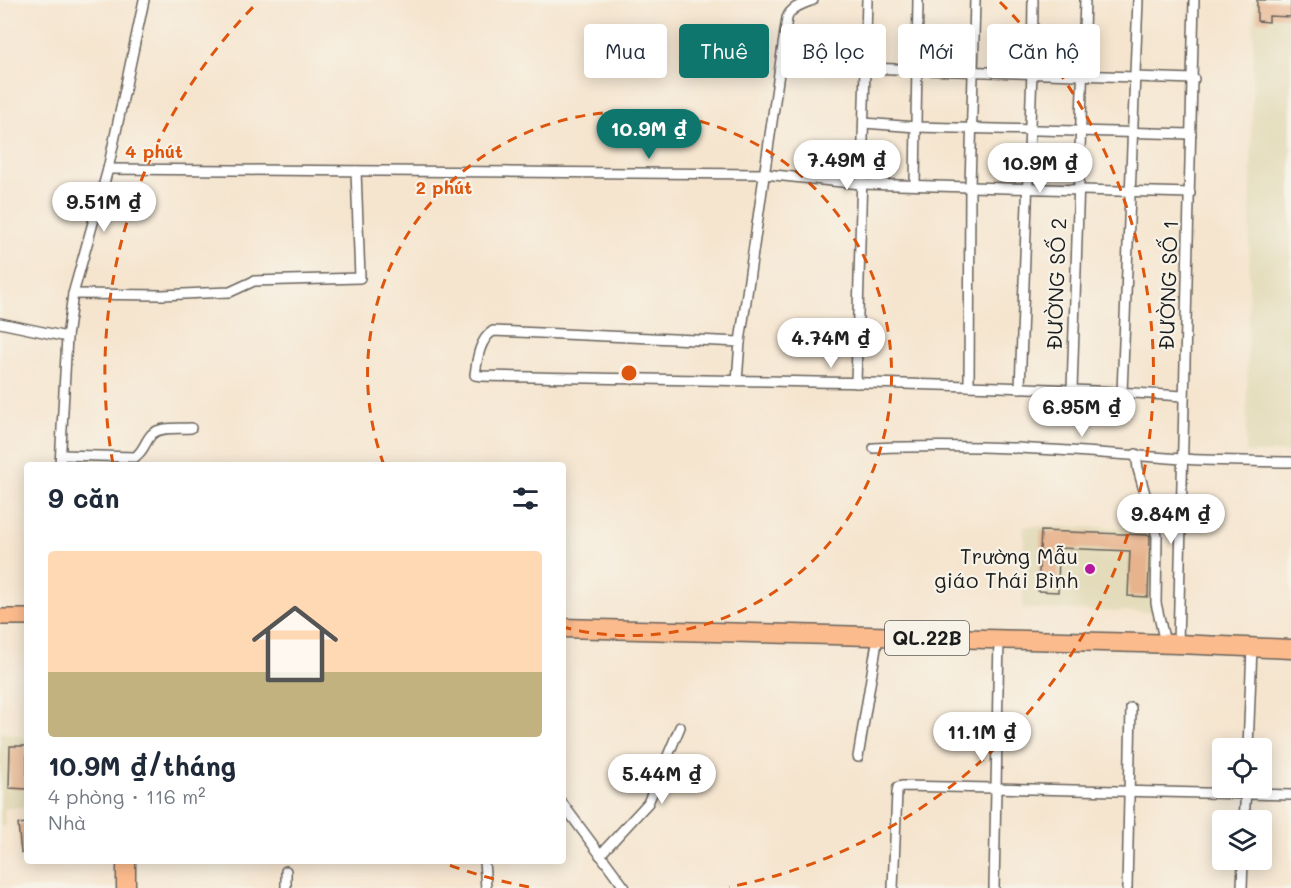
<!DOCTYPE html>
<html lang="vi">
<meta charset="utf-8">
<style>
body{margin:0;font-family:Mali,sans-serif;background:#f6f6f7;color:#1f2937;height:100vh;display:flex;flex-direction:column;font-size:22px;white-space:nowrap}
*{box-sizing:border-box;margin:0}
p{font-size:20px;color:#747a83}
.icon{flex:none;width:33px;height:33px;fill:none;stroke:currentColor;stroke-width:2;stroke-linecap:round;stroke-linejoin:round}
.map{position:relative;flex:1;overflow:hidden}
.side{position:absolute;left:24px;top:462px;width:542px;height:402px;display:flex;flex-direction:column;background:#fff;border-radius:6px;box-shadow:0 3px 15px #0003}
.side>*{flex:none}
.banner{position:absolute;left:584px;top:24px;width:570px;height:54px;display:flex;gap:12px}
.fabs{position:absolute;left:1212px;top:738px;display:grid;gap:12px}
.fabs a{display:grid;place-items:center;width:60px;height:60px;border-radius:6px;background:#fff;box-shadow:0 3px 15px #0003;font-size:30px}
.price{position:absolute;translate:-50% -51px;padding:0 14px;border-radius:21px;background:#fff;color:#222;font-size:20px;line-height:39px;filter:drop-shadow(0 2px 3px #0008)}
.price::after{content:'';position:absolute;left:50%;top:36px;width:18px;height:14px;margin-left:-9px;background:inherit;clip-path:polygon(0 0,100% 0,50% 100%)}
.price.selected{background:#0f766e;color:#fff}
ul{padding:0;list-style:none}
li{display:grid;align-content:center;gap:12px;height:318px;padding:0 24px}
li span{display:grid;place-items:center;height:186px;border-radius:6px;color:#555}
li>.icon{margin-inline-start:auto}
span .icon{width:108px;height:108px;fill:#fffc;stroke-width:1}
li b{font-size:26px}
h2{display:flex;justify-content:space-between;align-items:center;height:72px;padding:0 24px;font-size:26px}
.pill{padding:0 21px;border-radius:6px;background:#fff;box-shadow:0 3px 15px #0003;font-size:21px;line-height:54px}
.pill.selected{background:#0f766e;color:#fff}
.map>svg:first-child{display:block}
</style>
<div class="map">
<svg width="1291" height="888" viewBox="0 0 1291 888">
<rect width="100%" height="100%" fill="#f7f3e8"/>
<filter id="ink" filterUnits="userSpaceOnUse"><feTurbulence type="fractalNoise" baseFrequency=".0167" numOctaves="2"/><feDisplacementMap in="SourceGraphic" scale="12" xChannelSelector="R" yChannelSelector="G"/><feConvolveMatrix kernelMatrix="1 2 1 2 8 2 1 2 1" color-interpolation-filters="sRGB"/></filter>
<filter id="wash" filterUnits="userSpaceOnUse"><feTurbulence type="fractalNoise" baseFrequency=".008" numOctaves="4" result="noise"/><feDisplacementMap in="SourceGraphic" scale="24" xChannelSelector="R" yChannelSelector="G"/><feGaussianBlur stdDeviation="1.35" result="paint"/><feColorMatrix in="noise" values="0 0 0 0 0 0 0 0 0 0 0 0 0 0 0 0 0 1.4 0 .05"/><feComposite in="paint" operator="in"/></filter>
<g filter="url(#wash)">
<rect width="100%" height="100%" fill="#f5e5cf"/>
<g fill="#e3dbba">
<polygon points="1254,0 1291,0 1291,452 1246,453"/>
<polygon points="1024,526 1157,528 1155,612 1023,609"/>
<polygon points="0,732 27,738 27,806 4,809 5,826 0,827"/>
</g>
<g id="blocks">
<g fill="#e7b38d">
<polygon points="1257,0 1291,0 1291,17 1269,16 1269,22 1257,21"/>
<polygon points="1041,531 1150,535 1148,597 1128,596 1130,551 1059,548 1058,592 1038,591"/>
<polygon points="10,746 27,746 27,789 9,788"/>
<polygon points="27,823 27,853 21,853 18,824"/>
</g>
</g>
</g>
<g filter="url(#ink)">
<use href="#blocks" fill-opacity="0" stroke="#68625b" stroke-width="1.5"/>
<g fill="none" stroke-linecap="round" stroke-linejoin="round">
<g stroke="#68625b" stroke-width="12">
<g id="street">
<polyline points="865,68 1194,79"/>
<polyline points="864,123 916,127 1191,134"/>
<polyline points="108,169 764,174 861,184 1190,193"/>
<polyline points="915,185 918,0"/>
<polyline points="73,294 162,295 205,293 230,292 254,281 360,278 356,171"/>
<polyline points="0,323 67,337"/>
<path d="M740 342 787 18C791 7 803 4 813 0"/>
<path d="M737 381 740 342 493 331C479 340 477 360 475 375L482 376C715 381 950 381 1183 396"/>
<polyline points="856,383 867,0"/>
<polyline points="969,386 970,186 975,0"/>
<polyline points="1020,388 1032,72 1033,0"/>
<polyline points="1072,389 1085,0"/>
<polyline points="1122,392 1138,0"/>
<path d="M874 448C976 443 1079 451 1181 459 1217 461 1254 461 1291 462"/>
<polyline points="1136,454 1138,469 1157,536 1156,603 1165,643"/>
<path d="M61 455 135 457C144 451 145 441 152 434 161 426 180 429 191 428"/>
<polyline points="60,465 67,337 73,294 108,169 144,0"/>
<polyline points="1178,644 1194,0"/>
<polyline points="1248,748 1252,647"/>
<polyline points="858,757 878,636"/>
<polyline points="562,803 625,888"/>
<polyline points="1244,820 1246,790"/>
<polyline points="600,855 648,803 680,727"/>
<polyline points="484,861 486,888"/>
<polyline points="286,888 286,871"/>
<polyline points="893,888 897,792 898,787 902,786 1291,795"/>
<polyline points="994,888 999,639"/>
<polyline points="1127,888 1131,708"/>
<polyline points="1242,888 1243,860"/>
</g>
</g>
<g stroke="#68625b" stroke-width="18">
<polyline id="primary" points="0,617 27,617"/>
</g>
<g stroke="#68625b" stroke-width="21">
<g id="highway">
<polyline points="562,628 1178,644 1291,649"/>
<polyline points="126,888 126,861"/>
</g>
</g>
<use href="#street" stroke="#fff" stroke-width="9"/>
<use href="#primary" stroke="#fbbb8c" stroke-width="15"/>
<use href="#highway" stroke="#fbbb8c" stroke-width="18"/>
</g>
</g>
<g fill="none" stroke="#de560d" stroke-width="3" stroke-dasharray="10 8">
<path d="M384 465A262 262 0 1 1 563 627"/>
<path d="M529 887A524 524 0 0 1 441 862M113 464A524 524 0 0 1 258 2M1000 2A524 524 0 0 1 729 887"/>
</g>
<circle fill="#b5179e" stroke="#f7f3e8" stroke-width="2" cx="1090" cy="569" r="6"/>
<g text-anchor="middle" stroke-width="4.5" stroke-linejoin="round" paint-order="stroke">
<rect fill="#f7f3e8" stroke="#5e5c59" stroke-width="1.5" x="885" y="621" width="84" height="34" rx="4.5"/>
<g font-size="20" font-weight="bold" fill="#1c1c1c">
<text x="927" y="645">QL.22B</text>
</g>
<g font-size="21" fill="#1c1c1c" stroke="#f7f3e8">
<text transform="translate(1057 284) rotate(-88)" y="7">ĐƯỜNG SỐ 2</text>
<text transform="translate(1169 285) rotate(-88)" y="7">ĐƯỜNG SỐ 1</text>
</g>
<g font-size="21" fill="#1c1c1c" stroke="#f7f3e8" text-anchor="end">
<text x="1078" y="564">Trường Mẫu<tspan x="1078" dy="24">giáo Thái Bình</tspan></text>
</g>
</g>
<circle cx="629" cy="373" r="9" fill="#de560d" stroke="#f7f3e8" stroke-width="3"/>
<g font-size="18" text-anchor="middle" font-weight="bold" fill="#de560d" stroke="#f7f3e8" stroke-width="4.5" stroke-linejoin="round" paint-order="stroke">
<text x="154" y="158">4 phút</text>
<text x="444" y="194">2 phút</text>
</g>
</svg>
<div class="fabs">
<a><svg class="icon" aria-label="locate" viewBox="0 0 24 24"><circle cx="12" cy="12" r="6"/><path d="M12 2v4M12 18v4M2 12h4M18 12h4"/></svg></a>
<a><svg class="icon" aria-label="layers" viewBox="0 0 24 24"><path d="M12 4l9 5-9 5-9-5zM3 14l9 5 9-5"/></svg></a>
</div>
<b class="price selected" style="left:649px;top:160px">10.9M ₫</b>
<b class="price" style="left:847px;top:191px">7.49M ₫</b>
<b class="price" style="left:1040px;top:194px">10.9M ₫</b>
<b class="price" style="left:104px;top:233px">9.51M ₫</b>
<b class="price" style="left:831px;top:369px">4.74M ₫</b>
<b class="price" style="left:1082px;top:438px">6.95M ₫</b>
<b class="price" style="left:1171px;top:545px">9.84M ₫</b>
<b class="price" style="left:982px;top:763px">11.1M ₫</b>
<b class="price" style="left:662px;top:805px">5.44M ₫</b>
<div class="banner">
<a class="pill">Mua</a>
<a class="pill selected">Thuê</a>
<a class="pill">Bộ lọc</a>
<a class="pill">Mới</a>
<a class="pill">Căn hộ</a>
</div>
<section class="side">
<h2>9 căn<svg class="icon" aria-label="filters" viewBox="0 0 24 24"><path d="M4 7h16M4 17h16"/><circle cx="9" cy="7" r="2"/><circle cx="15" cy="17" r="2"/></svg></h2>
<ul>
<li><span style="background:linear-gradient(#ffd9b3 65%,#c2b280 0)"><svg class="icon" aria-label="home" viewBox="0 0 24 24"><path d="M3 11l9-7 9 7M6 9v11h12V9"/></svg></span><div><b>10.9M ₫/tháng</b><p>4 phòng · 116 m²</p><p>Nhà</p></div></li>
</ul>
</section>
</div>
